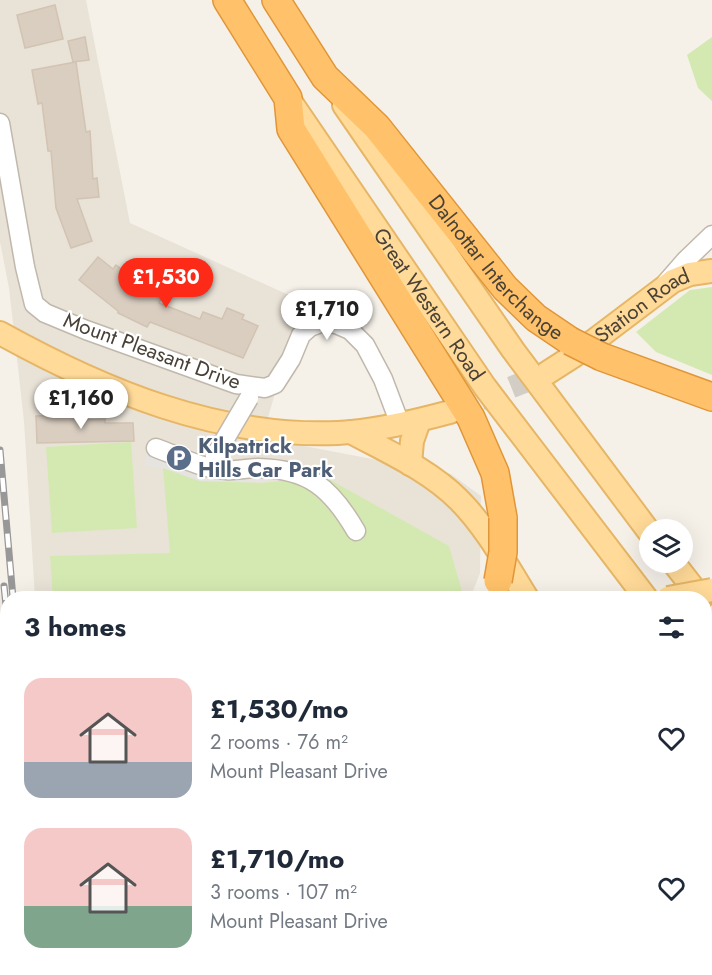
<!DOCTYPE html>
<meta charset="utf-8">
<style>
body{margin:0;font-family:Jost,sans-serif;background:#f2f2f3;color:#1f2937;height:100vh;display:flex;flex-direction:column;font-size:22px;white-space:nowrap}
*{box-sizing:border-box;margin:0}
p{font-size:20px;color:#747a83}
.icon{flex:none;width:33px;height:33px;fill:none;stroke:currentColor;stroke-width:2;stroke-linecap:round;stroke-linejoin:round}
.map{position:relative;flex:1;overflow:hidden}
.sheet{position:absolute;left:0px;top:591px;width:712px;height:384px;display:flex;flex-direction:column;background:#fff;border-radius:24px 24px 0 0;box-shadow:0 6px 24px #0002}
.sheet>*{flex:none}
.buttons{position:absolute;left:639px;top:519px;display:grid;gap:12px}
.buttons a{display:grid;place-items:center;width:54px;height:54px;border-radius:50%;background:#fff;box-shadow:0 6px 24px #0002;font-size:30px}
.price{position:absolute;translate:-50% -51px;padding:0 14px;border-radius:21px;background:#fff;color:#222;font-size:20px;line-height:39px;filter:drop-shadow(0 2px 3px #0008)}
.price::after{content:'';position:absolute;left:50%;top:36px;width:18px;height:14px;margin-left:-9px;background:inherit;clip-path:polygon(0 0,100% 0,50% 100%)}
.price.on{background:#fd2a18;color:#fff}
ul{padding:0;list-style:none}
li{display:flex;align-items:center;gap:18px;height:150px;padding:0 24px}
li span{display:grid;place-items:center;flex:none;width:168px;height:120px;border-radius:18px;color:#555}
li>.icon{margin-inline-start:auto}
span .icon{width:72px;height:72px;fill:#fffc;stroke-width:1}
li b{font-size:26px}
h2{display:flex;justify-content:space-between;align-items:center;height:72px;padding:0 24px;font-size:26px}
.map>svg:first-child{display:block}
</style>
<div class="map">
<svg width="712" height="975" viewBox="0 0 712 975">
<rect width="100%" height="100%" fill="#f5f1e9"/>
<polygon fill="#e9e2d7" points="0,0 86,0 130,223 302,301 262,438 451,474 481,496 480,573 470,598 35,598 24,421 9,288 0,242"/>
<g fill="#d4e9b2">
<polygon points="712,37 712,101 698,88 687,55"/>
<polygon points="712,287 712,375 656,352 636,332 690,290"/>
<polygon points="131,442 137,528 52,533 46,447"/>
<polygon points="163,468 200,481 260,483 325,477 449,546 464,598 53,598 50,556 170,553"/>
<polygon points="0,754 8,756 8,968 705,968 705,899 712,902 712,975 0,975"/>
</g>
<polygon fill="#e6e4e1" points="147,440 196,452 226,463 263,464 269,482 200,481 163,468 145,466"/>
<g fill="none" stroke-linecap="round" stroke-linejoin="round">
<polyline stroke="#a5d8f2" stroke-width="4.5" points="0,947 8,944"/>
</g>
<g fill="#dacec1" stroke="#d2c3b2" stroke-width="1.5">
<polygon points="55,5 63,39 25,48 17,15"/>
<polygon points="85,37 89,60 73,62 68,41"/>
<polygon points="76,62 86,132 90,131 93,179 97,178 99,197 77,199 92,241 71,248 56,208 51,151 48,151 42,103 38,104 32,70"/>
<polygon points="98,257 113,269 116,265 129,275 130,272 137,276 141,268 152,273 150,277 168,285 159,303 200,319 203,312 222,319 227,308 244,315 242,319 258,326 243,358 150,322 147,327 118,313 118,311 79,280"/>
<polygon points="86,415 87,420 105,419 105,423 133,423 134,441 37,443 36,416"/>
</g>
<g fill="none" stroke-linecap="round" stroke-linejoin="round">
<polyline stroke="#d3cec5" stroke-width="22" stroke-dasharray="22 11" stroke-linecap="butt" points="450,412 547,373"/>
<g stroke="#c1b8ac" stroke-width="21">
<g id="minor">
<polyline points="0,123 25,267 34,304 45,313 86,330 236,384 265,388 275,384 291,359 301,335 310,327 323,322 336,324 350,330 365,345 383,379 400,424"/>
<polyline points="666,283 686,260 712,235"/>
<path d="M156 448C178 456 202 469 226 470 236 471 247 468 258 468 309 469 331 488 356 531"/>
</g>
</g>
<g stroke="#e6b666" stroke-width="26">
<g id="major">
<path id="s1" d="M288 98 485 387 646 598"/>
<polyline points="344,105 513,350 650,533"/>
<path d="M0 333C103 390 217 438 338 433 375 431 413 422 450 412"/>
<path id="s2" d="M547 373 575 355 673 281 690 274 712 271"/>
<path d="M351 432C388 452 429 470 459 500 487 528 507 566 527 598"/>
<polyline points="410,464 412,441 419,421"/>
<polyline points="673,562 701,598"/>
<polyline points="705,673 712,682"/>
<polyline points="705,771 712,775"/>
<polyline points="705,874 712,876"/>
</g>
</g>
<g stroke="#e09638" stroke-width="30">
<g id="highway">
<polyline points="227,0 288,98 291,129 471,418 495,473 503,518"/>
<path id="s3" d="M276 0 325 77 377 127 505 288 536 318 570 341"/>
<polyline points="602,357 712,397"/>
<polyline points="0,687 8,690"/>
<polyline points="0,716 8,719"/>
<polyline points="705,815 712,813"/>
</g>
</g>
<use href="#minor" stroke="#fff" stroke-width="18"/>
<use href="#major" stroke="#ffda98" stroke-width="22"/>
<use href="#highway" stroke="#ffc26a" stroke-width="27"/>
<g stroke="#989898" stroke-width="7">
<g id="rail">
<polyline points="0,450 13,598"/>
<polyline points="4,586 8,625"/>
<polyline points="45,968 45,975"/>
</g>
</g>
<use href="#rail" stroke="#fff" stroke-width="4.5" stroke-dasharray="14" stroke-linecap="butt"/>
<g stroke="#c1b8ac" stroke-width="21" stroke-linecap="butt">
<polyline id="minor-bridge" points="215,456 249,398"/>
</g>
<g stroke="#e6b666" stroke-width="26" stroke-linecap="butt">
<polyline id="major-bridge" points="668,598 712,590"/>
</g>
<g stroke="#e09638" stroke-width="30" stroke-linecap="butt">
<g id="highway-bridge">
<polyline points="570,341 602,357"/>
<polyline points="498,581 503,552 503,518"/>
</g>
</g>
<use href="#minor-bridge" stroke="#fff" stroke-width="18"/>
<use href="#major-bridge" stroke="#ffda98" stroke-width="22"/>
<use href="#highway-bridge" stroke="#ffc26a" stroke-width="27"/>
</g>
<defs>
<g id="parking-disc" transform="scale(1.35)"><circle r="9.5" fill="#5c6f8a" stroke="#fff"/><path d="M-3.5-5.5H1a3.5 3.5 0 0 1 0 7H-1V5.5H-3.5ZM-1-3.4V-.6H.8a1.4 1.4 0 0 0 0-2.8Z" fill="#fff"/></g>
</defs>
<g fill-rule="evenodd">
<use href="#parking-disc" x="179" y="458"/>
</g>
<g text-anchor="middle" stroke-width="4.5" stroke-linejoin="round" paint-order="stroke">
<g font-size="21" fill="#494137" stroke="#fff">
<text dy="7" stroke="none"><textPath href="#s3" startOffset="348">Dalnottar Interchange</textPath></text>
<text dy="7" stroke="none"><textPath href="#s1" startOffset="250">Great Western Road</textPath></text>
<text dy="7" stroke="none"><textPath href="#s2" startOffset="117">Station Road</textPath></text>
<text transform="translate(152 351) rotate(20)" y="7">Mount Pleasant Drive</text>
</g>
<g font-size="21" font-weight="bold" fill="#4e5e75" stroke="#fff" text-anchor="start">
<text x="198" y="453">Kilpatrick<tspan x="198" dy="24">Hills Car Park</tspan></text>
</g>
</g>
</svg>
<div class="buttons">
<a><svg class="icon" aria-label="layers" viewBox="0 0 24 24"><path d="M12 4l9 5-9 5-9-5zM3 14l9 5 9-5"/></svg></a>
</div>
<b class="price on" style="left:166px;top:309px">£1,530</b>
<b class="price" style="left:327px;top:341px">£1,710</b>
<b class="price" style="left:81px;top:430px">£1,160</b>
<section class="sheet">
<h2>3 homes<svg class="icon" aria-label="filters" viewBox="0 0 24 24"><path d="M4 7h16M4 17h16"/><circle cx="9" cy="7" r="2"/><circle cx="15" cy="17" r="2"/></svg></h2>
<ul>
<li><span style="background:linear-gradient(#f6c9c9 70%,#9aa5b1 0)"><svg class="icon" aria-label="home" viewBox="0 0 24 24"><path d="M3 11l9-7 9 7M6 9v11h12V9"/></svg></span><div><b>£1,530/mo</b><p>2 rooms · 76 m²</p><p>Mount Pleasant Drive</p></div><svg class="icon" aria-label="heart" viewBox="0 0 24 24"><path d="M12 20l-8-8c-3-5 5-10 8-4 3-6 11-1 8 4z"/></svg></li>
<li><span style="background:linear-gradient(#f6c9c9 65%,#7fa58c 0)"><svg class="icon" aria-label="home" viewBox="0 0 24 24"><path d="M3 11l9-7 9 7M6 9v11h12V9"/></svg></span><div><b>£1,710/mo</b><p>3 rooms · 107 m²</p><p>Mount Pleasant Drive</p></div><svg class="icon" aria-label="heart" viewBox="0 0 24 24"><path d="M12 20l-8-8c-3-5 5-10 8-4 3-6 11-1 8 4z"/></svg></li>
</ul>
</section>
</div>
